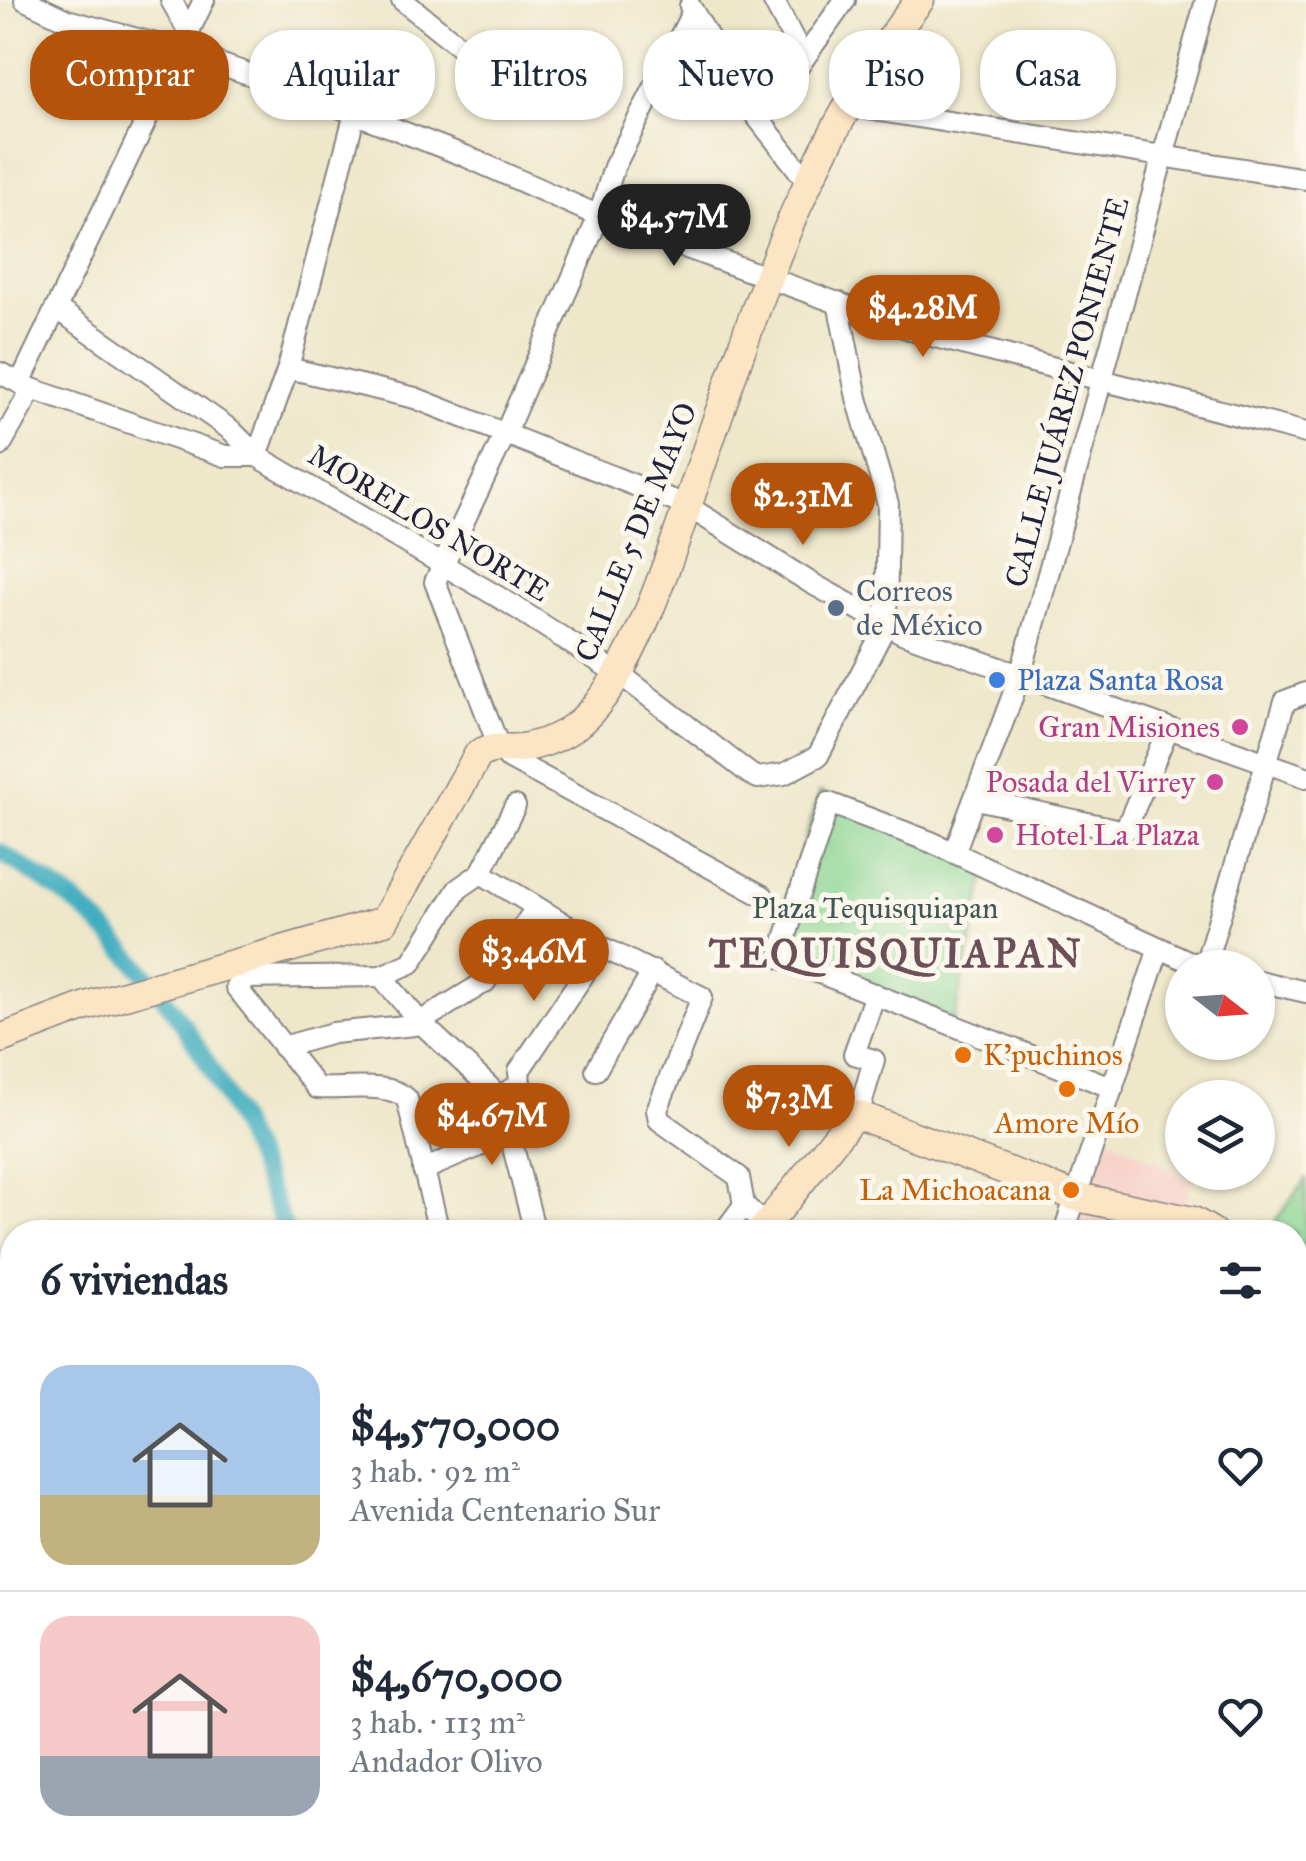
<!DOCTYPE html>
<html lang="es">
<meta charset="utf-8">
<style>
body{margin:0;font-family:"IM FELL Great Primer",serif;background:#f2f2f3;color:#1f2937;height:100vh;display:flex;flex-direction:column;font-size:38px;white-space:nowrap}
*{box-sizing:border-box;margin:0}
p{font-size:32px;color:#747a83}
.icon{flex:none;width:55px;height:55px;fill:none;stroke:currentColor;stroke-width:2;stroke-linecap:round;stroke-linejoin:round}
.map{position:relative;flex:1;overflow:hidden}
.drawer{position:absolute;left:0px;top:1220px;width:1308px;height:642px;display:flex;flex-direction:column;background:#fff;border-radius:40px 40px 0 0;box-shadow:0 2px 8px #0004}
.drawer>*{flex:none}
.banner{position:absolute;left:30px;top:30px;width:1248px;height:90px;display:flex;gap:20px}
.needle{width:65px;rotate:107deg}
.tools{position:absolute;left:1165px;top:950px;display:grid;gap:20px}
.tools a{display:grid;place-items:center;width:110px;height:110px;border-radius:50%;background:#fff;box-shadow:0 2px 8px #0004;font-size:50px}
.price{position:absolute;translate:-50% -85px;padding:0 22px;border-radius:35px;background:#b45309;color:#fff;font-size:32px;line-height:65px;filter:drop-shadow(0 2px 5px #0008)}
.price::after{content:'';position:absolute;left:50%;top:60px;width:30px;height:22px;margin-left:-15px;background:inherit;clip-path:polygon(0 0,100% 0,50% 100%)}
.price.selected{background:#222;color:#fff}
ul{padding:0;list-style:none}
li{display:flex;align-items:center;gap:30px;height:250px;padding:0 40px}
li+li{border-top:2px solid #e0e1e3}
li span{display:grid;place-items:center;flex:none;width:280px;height:200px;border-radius:30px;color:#555}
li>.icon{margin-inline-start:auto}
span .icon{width:120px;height:120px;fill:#fffc;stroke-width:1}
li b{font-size:42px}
h2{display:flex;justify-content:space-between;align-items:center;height:120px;padding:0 40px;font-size:42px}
.tag{padding:0 35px;border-radius:40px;background:#fff;box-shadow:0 2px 8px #0004;font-size:35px;line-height:90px}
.tag.selected{background:#b45309;color:#fff}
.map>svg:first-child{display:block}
</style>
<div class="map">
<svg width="1306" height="1861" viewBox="0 0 1306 1861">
<rect width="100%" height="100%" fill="#fbf7ec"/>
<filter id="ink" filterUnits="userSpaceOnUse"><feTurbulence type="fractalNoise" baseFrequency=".01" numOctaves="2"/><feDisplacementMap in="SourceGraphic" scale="20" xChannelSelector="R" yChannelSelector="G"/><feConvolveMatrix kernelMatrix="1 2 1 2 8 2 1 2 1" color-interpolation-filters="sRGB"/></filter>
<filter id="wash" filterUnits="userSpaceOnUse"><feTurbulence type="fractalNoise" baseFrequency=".0048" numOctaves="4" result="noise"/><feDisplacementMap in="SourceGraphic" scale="40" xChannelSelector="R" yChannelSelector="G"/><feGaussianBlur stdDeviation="2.25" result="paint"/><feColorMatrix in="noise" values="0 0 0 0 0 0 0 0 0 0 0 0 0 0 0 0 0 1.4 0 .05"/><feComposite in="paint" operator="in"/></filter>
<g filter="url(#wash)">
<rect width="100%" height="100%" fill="#eee7ca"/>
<g fill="#f7d1c9">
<polygon points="1108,1137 1192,1180 1183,1208 1092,1189"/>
<polygon points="1085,1208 1181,1232 1078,1232"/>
</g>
<g fill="#89d492" stroke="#567b66" stroke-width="2.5">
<polygon points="820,792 987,869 954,1020 768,958"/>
<polygon points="1306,1179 1306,1293 1295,1284 1295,1232 1267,1232"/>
</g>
<polygon fill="#6eb67c" stroke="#486c5c" stroke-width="2.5" points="487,1850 601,1850 607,1861 495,1861"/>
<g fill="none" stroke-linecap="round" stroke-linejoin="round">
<g stroke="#42aec0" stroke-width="18">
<path d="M0 852C27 870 58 887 83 909 185 1001 237 1107 286 1232"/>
<polyline points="548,1850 555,1861"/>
</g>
</g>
</g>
<g filter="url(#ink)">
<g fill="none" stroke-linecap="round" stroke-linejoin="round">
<g stroke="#888482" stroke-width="24">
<g id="street">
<polyline points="25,0 67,20 182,51 289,88 465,156 599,216 920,333 1306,433"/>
<polyline points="171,0 190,34"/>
<polyline points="402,0 463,49"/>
<polyline points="773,0 797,46 805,52"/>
<polyline points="690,6 750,108 807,181"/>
<polyline points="692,13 614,167 599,216 505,434 435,582 496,739 508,758 763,896"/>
<polyline points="781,91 845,0"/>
<polyline points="849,106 1306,179"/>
<polyline points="56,308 231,430 257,456"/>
<polyline points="288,368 415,398 687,506 811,583 902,633 1306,777"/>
<polyline points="0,373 32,389 225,456 257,456 512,605 629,681 750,774 758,778 784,774 818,756 886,625 888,504 857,398 838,302"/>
<polyline points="20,383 204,0"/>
<polyline points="0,446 32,389"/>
<polyline points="257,456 288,368 355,113"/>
<polyline points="976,799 1125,831 1168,729"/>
<polyline points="954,853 1020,676 1206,0"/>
<polyline points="481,873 515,806"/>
<polyline points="1204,968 1285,701 1306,693"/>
<polyline points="381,976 420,1022 500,1097"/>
<polyline points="1258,981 1306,992"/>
<polyline points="283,1047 333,1033 415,1025 485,982 536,908"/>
<polyline points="596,1070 653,971"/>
<polyline points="1113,1088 779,957 829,803 931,842 1203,968"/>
<polyline points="500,1097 520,1084 519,1071 602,947"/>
<polyline points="500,1097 535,1232"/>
<polyline points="858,1115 874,1060 854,1054 875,994"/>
<polyline points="423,1170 484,1144"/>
<path d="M439 1232 407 1099C389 1081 342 1090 317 1088L236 987 243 978 381 976 411 963 458 889 481 873 602 947 702 997 657 1110 659 1120 739 1177 744 1205 766 1226"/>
<polyline points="724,1232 744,1205"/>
<polyline points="1064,1232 1159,948"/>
<polyline points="1295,1518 1306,1491"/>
<polyline points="1295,1797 1306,1800"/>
<polyline points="0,1804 12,1820"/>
<polyline points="485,1850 492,1861"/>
<polyline points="853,1850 860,1850"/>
<polyline points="899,1853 910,1861"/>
<polyline points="0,1856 12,1846"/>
<polyline points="381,1861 386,1850"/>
<polyline points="823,1861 833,1850"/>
<polyline points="1092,1861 1101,1850"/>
</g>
</g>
<g stroke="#888482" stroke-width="31">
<g id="secondary">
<path d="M0 1039 86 1006 384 921 478 755C490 745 507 750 522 748 555 742 578 729 598 703 644 646 676 537 701 466 757 303 810 136 920 0"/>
<polyline points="761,1232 849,1121 858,1115 1077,1197 1193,1221 1212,1232"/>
<polyline points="1295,1290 1306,1299"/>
<polyline points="69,1861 82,1850"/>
</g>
</g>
<use href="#street" stroke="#fff" stroke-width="20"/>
<use href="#secondary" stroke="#fce5c4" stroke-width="28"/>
</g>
</g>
<circle fill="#5c6f8a" stroke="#fbf7ec" stroke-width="4" cx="836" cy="608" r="10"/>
<circle fill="#3f7fe0" stroke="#fbf7ec" stroke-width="4" cx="997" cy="680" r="10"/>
<g fill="#d1479c" stroke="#fbf7ec" stroke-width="4">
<circle cx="1240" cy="727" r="10"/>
<circle cx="1215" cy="782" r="10"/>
<circle cx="995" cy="835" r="10"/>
</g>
<g fill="#e8710a" stroke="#fbf7ec" stroke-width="4">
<circle cx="963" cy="1055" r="10"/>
<circle cx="1067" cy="1089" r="10"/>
<circle cx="1071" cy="1190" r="10"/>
</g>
<g text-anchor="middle" stroke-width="10" stroke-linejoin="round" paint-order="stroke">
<g font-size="30" fill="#22223b" stroke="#fbf7ec">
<text transform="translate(1067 392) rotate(-75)" y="10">CALLE JUÁREZ PONIENTE</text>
<text transform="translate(429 523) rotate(31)" y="10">MORELOS NORTE</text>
<text transform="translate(636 532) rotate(-68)" y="10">CALLE 5 DE MAYO</text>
</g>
<g font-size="30" fill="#4e5e75" stroke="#fbf7ec" text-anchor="start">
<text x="856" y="601">Correos<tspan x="856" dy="34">de México</tspan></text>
</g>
<g font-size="30" fill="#366cbe" stroke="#fbf7ec" text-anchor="start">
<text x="1017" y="690">Plaza Santa Rosa</text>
</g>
<g font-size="30" fill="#b23c85" stroke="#fbf7ec" text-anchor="end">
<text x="1220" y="737">Gran Misiones</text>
<text x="1195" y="792">Posada del Virrey</text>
<text x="1015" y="845" text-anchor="start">Hotel La Plaza</text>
</g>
<g font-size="30" fill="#415755" stroke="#fbf7ec">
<text x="875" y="918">Plaza Tequisquiapan</text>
</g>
<g font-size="30" fill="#c56008" stroke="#fbf7ec" text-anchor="start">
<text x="983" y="1065">K'puchinos</text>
<text x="1067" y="1133" text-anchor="middle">Amore Mío</text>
<text x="1051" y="1200" text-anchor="end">La Michoacana</text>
</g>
<g font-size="40" font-weight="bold" letter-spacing="2.5" fill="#6d4f57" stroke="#fbf7ec">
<text x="896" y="967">TEQUISQUIAPAN</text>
</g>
</g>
</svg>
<div class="tools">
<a><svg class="needle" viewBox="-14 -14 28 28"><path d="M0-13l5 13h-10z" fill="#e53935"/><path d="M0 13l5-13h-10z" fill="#747a83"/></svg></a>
<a><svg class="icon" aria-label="layers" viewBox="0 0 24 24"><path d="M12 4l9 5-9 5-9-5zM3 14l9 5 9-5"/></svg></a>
</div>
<b class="price selected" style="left:674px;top:269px">$4.57M</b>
<b class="price" style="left:923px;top:360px">$4.28M</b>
<b class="price" style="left:803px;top:548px">$2.31M</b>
<b class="price" style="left:534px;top:1004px">$3.46M</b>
<b class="price" style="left:789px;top:1150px">$7.3M</b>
<b class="price" style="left:492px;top:1168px">$4.67M</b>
<div class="banner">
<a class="tag selected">Comprar</a>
<a class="tag">Alquilar</a>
<a class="tag">Filtros</a>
<a class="tag">Nuevo</a>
<a class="tag">Piso</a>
<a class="tag">Casa</a>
</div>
<section class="drawer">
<h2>6 viviendas<svg class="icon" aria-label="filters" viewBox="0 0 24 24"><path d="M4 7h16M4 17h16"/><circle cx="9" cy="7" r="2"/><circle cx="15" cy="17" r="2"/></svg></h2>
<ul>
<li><span style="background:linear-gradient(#a9c7e8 65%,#c2b280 0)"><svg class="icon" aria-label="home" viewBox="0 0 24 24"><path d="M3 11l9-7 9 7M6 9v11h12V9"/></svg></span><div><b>$4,570,000</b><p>3 hab. · 92 m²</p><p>Avenida Centenario Sur</p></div><svg class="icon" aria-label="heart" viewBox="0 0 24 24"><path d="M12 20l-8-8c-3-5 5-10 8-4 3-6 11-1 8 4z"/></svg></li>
<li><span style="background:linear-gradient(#f6c9c9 70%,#9aa5b1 0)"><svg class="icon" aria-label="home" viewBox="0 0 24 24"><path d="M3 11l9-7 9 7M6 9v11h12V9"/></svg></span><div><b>$4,670,000</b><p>3 hab. · 113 m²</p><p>Andador Olivo</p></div><svg class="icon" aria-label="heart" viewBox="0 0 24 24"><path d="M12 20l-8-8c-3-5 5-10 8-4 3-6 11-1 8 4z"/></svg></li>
</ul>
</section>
</div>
